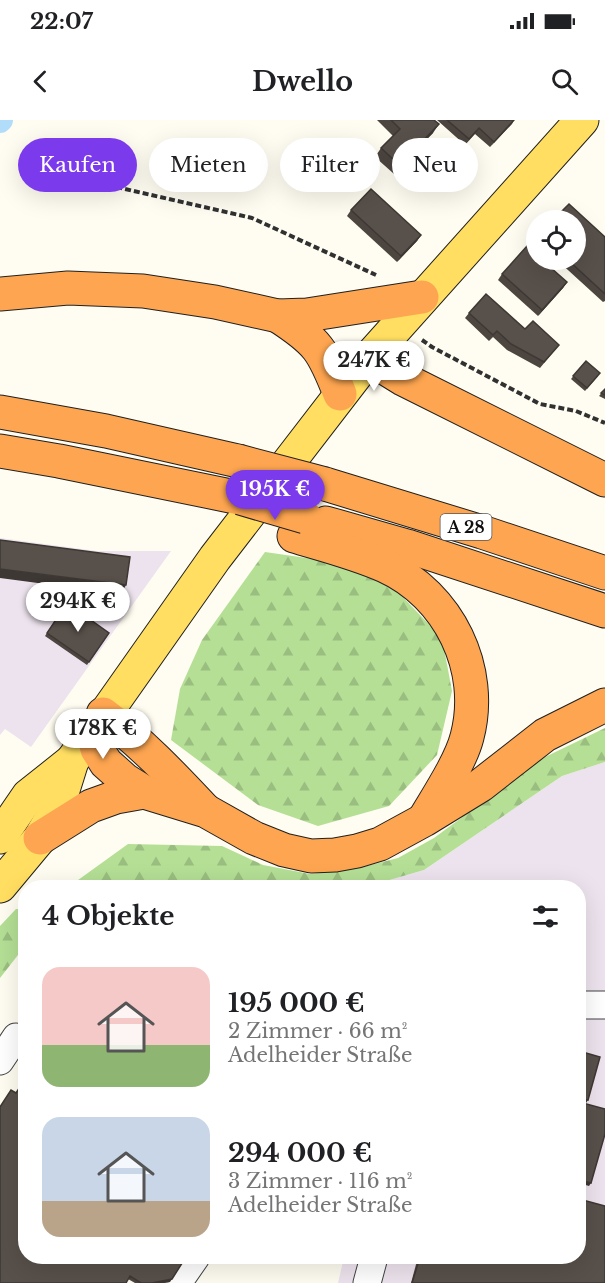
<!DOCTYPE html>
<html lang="de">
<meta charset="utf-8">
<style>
body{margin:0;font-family:"Libre Baskerville",serif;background:#f6f6f6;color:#202124;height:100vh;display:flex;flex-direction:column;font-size:22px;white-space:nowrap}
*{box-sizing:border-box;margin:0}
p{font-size:20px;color:#757577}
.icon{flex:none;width:33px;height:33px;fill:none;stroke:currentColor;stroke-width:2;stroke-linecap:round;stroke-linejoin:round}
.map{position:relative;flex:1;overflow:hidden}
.side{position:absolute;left:18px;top:760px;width:568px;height:384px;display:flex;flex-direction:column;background:#fff;border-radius:24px;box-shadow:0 6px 24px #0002}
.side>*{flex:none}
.guide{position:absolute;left:18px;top:18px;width:570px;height:54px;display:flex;gap:12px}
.tools{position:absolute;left:526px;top:90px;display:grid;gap:12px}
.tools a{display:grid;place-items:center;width:60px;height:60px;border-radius:50%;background:#fff;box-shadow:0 6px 24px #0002;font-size:30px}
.price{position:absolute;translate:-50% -51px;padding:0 14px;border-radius:21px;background:#fff;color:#222;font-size:20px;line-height:39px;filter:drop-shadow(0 2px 3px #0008)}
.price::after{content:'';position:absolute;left:50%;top:36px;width:18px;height:14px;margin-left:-9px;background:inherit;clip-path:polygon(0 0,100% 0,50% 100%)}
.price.selected{background:#7c3aed;color:#fff}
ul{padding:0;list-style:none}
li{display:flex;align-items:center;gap:18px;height:150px;padding:0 24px}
li span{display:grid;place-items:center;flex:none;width:168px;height:120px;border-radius:18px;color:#555}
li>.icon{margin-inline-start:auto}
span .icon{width:72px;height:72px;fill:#fffc;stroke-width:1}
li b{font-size:26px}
h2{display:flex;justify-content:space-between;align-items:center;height:72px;padding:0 24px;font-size:26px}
.pill{padding:0 21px;border-radius:27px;background:#fff;box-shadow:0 6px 24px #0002;font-size:21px;line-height:54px}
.pill.selected{background:#7c3aed;color:#fff}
.status{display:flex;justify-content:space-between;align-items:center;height:42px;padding:0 30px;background:#fff;direction:ltr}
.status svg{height:16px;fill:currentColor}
header{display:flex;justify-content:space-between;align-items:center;height:78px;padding:0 24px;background:#fff;font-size:27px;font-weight:800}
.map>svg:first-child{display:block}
</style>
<div class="status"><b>22:07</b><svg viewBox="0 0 49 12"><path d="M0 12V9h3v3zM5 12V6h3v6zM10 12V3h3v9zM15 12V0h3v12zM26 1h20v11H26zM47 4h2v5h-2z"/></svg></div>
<header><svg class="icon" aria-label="back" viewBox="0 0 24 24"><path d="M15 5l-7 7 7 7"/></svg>Dwello<svg class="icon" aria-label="search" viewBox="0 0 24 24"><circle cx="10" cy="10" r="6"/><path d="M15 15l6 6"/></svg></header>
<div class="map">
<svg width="605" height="1163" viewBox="0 0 605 1163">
<defs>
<pattern id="forest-firs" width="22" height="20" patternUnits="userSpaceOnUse" patternTransform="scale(1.5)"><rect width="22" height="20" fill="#b4df95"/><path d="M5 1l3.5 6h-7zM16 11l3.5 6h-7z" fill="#9abe7f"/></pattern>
</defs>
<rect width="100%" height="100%" fill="#fffdf1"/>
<g fill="#ede3ee">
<polygon points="0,418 97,431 171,431 31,627 5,609 0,615"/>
<polygon points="605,642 605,1163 338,1163 344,1137 579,1137 579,768 362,768 424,750 562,656"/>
</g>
<g fill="url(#forest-firs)">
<polygon points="265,432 341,443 398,472 442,518 452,571 437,635 389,686 318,706 258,685 171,620 180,569 202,520"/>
<polygon points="605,608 605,642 562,656 424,750 362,768 236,768 227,763 210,768 67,768 128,724 222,726 263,745 310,754 359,748 398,738 434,718 541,639"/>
<polygon points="16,789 25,789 25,826 0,858 0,806"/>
</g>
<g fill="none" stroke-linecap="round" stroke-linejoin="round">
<polyline stroke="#b1ddfa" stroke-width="24" points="0,1 1,0"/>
<g stroke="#424242" stroke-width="29">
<g id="minor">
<polyline points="579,885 605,885"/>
<polyline points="0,941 16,917 26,923"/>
<polyline points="178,1163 196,1137"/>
<polyline points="367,1163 374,1137"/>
</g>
</g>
<g stroke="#202020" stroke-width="35">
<g id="major">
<polyline points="0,717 28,676 72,641"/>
<polyline points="0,766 40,718 57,689 72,641 215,438 369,238 582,0"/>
</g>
</g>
<g stroke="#202020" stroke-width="35">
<g id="highway">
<polyline points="0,174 68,168 143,171 215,182 278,196 307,195 422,177"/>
<path d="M278 196C318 222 323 230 340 274"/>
<polyline points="369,238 403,259 605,360"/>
<polyline points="0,292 106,311 238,341"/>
<polyline points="0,331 59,341 240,378"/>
<polyline points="325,364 482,412 605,453"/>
<polyline points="326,403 407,426 605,491"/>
<path d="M294 416C324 425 356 433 385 446 449 475 485 549 467 617 461 641 438 676 425 698"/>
<path d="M103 594C141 622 172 655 204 689"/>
<polyline points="92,610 97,629 106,643 125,660 144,672 206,691 254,718 284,730 311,736 335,735 357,731 380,724 424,700 481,665 545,615 605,585"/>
<polyline points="40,718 91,686 116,677 144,672"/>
</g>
</g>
<g stroke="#313131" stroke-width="4" stroke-dasharray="6 3" stroke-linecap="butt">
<polyline points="90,61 252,98 376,155"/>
<polyline points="422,220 432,227 540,284 576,291 605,303"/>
</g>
<use href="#minor" stroke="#fff" stroke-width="27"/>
<use href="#major" stroke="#ffde61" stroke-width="33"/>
<use href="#highway" stroke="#fda550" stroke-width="33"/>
<g stroke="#202020" stroke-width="35" stroke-linecap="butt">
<g id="highway-bridge">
<polyline points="238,341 325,364"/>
<polyline points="240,378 305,397"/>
</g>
</g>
<use href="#highway-bridge" stroke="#fda550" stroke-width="33"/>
</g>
<g fill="#4c4540">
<polygon points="377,0 434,0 433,13 418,28 426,36 421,44 403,62 375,37 381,28 393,16"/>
<polygon points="437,0 514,0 490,27 475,14 465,25"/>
<polygon points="351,90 421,115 417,121 397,142 347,96"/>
<polygon points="605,117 605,181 603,182 557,140 576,140"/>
<polygon points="502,154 567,162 563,168 538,196 498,160"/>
<polygon points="469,193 525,209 559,225 540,248 507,230 493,217 489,221 465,198"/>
<polygon points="586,241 598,256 585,271 571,259"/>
<polygon points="605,269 605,279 599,276"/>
<polygon points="67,483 109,513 87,545 45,516"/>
<polygon points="11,970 170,1162 163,1163 135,1163 128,1159"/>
<polygon points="418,1137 579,1137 605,1163 411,1163"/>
</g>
<g fill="#3e3834">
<polygon points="514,0 512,4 490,27 494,22"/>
<polygon points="439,4 433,13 411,35 417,27"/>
<polygon points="426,36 421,44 403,62 409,54"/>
<polygon points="421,115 417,121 397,142 401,136"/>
<polygon points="567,162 563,168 538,196 542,190"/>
<polygon points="0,449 126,465 121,474 0,458"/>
<polygon points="579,978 588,980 584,986 579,985"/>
<polygon points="579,1060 591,1063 589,1066 579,1063"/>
<polygon points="172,1159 170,1162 163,1163 152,1163"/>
</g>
<g fill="#58504a" stroke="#3e3834" stroke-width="1.5">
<polygon points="391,0 434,0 439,4 417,27 426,36 409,54 381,28 400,9"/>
<polygon points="447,0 514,0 494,22 479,8 469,19"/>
<polygon points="371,69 421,115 401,136 351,90"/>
<polygon points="569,84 605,117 605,174 568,140 576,140 576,100 553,100"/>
<polygon points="527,126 537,135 537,140 542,140 567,162 542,190 502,154"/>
<polygon points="486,174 525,209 533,201 559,225 544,242 511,224 497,211 493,215 469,193"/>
<polygon points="586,241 600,253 587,268 573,256"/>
<polygon points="605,269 605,275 601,273"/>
<polygon points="0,420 130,437 126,465 0,449"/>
<polygon points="67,483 109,513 89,542 47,513"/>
<polygon points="497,762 498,768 454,768"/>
<polygon points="579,931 600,937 588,980 579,978"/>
<polygon points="26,958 26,1137 186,1137 172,1159 152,1163 141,1163 130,1156 126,1163 0,1163 0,987 11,970 16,973"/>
<polygon points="579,982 605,989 605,1014 591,1063 579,1060"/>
<polygon points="579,1079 605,1086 605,1163 412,1163 420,1137 579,1137"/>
</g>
<g text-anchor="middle" stroke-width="6" stroke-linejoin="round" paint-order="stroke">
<rect fill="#fff" stroke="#575757" stroke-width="1.5" x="440.5" y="394" width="51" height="26" rx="4.5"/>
<g font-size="16" font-weight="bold" fill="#0f0f0f">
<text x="466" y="413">A 28</text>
</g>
</g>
</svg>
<div class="tools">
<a><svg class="icon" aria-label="locate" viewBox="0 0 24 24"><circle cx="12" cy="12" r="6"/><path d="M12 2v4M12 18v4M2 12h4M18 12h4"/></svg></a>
</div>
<b class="price" style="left:374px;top:272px">247K €</b>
<b class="price selected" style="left:275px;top:401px">195K €</b>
<b class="price" style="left:78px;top:513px">294K €</b>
<b class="price" style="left:103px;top:640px">178K €</b>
<div class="guide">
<a class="pill selected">Kaufen</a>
<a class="pill">Mieten</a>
<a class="pill">Filter</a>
<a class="pill">Neu</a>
</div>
<section class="side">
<h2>4 Objekte<svg class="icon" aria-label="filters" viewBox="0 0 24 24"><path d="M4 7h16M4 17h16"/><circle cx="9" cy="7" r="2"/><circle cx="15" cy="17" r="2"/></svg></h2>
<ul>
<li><span style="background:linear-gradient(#f6c9c9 65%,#8fb573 0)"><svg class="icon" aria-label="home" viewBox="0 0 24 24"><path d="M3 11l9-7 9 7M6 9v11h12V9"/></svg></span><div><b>195 000 €</b><p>2 Zimmer · 66 m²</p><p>Adelheider Straße</p></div></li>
<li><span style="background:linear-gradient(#c9d6e8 70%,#b9a48a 0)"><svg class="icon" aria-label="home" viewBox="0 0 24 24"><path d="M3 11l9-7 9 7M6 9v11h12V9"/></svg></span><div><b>294 000 €</b><p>3 Zimmer · 116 m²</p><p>Adelheider Straße</p></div></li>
</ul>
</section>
</div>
